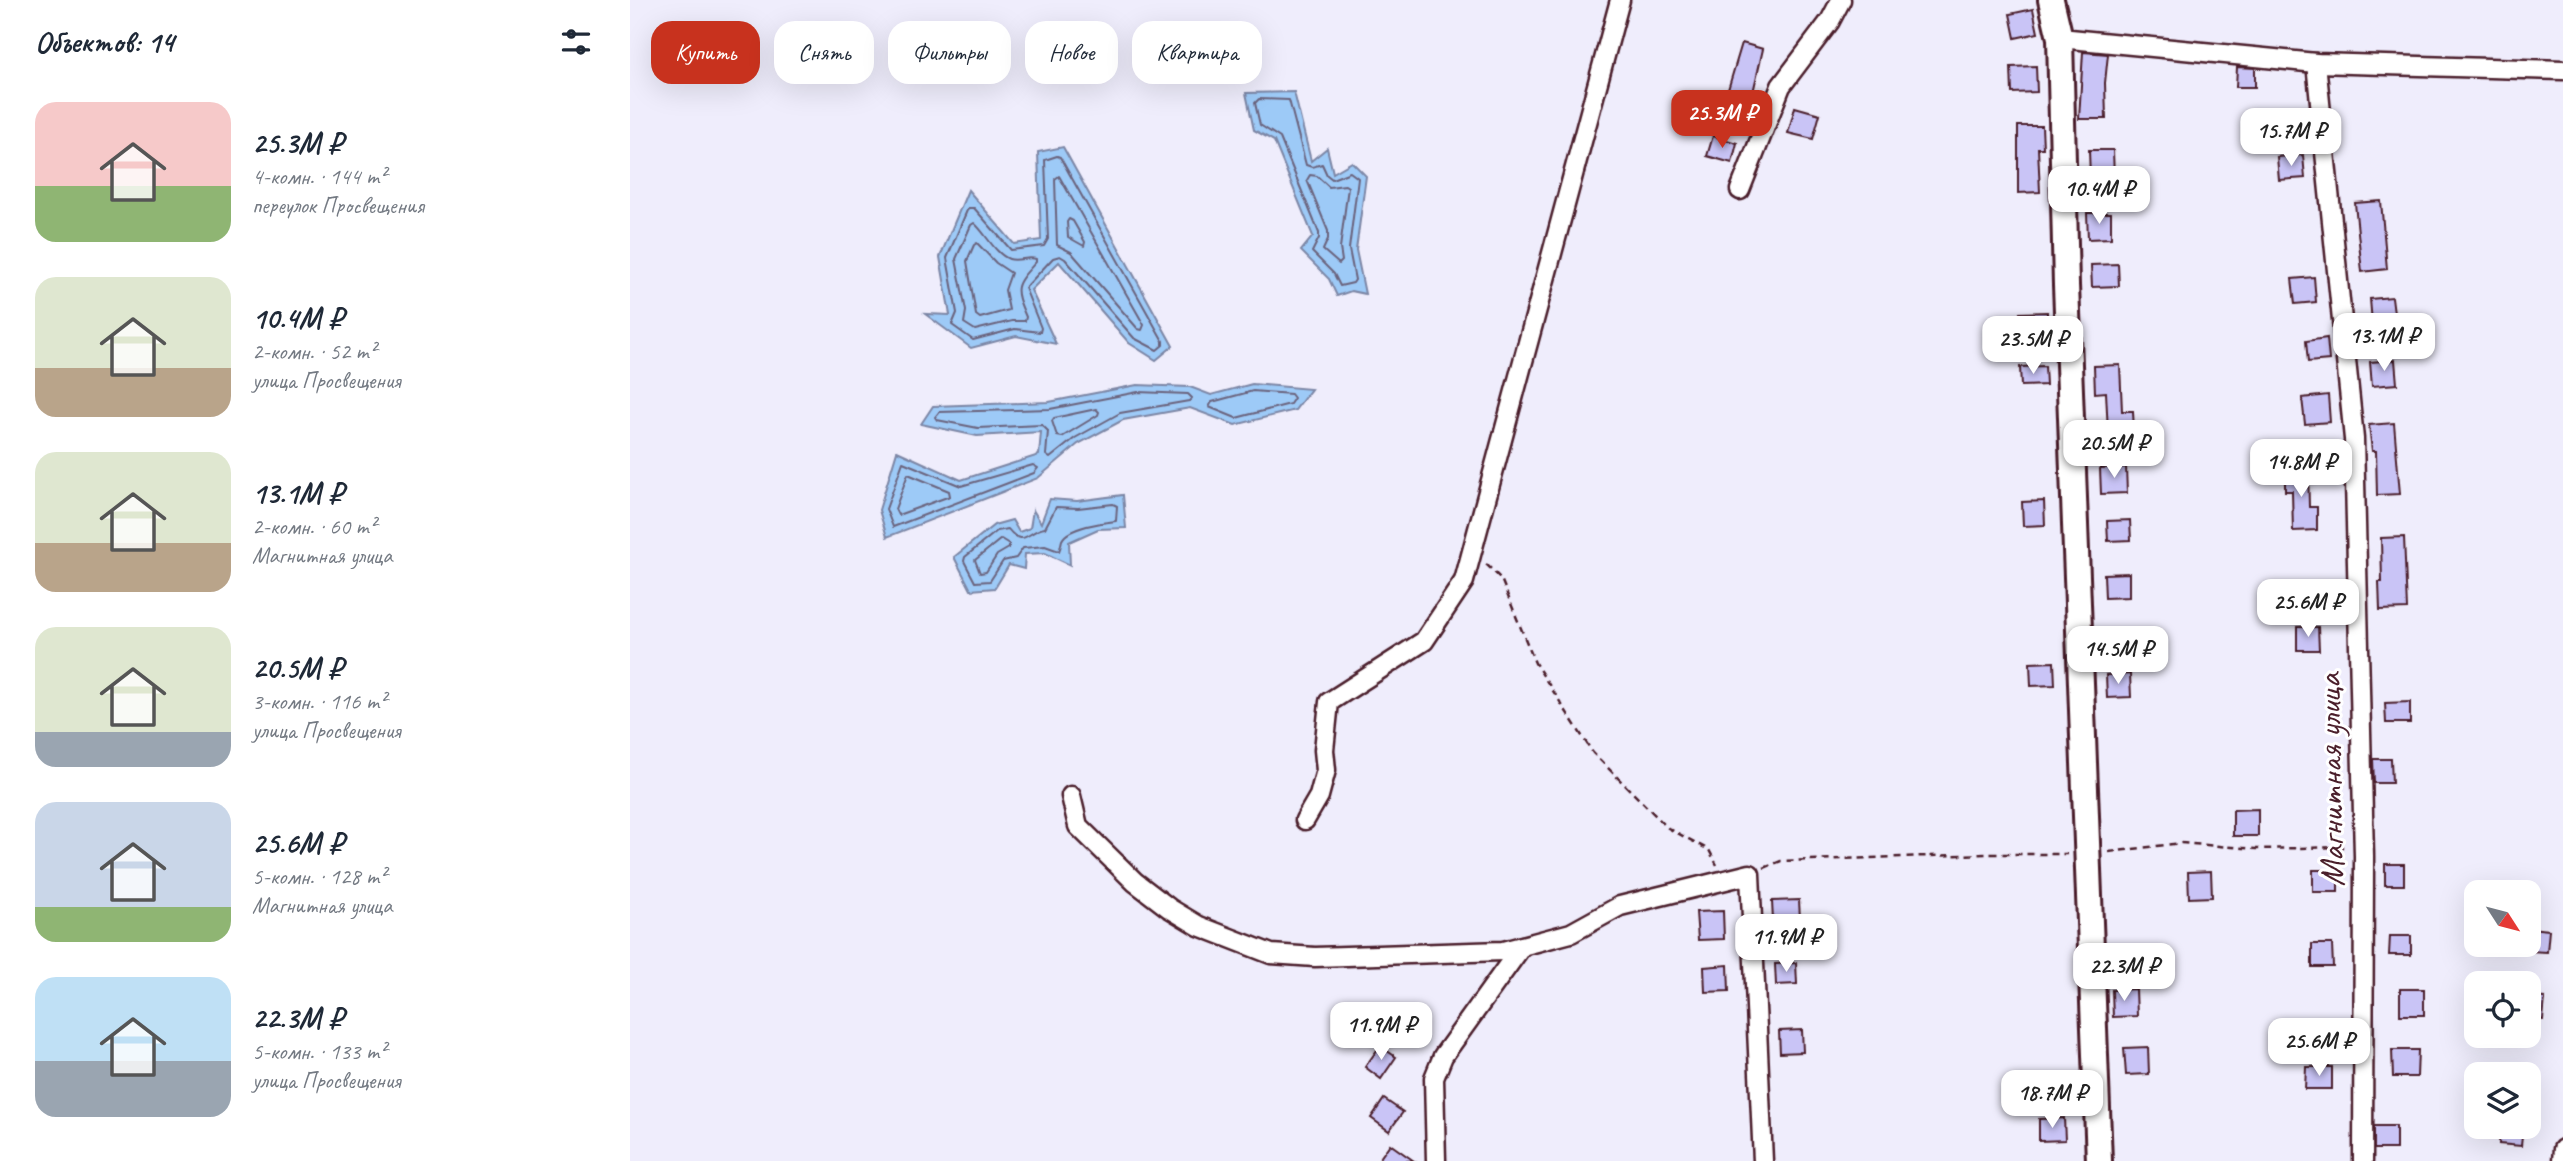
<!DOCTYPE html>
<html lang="ru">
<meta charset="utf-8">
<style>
body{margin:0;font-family:Caveat,sans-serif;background:#f6f6f7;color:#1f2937;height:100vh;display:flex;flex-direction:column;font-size:26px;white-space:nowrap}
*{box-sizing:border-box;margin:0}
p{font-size:23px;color:#747a83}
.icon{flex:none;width:38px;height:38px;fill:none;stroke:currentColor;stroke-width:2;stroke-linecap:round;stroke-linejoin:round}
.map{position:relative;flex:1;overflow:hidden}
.side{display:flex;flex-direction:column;background:#fff;width:630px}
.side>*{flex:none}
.guide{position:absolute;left:21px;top:21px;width:665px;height:63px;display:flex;gap:14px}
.needle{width:46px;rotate:126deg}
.buttons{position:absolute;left:1834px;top:880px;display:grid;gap:14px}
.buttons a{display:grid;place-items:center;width:77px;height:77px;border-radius:14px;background:#fff;box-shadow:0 7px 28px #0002;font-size:35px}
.price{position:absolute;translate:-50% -60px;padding:0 16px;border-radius:14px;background:#fff;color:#222;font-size:23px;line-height:46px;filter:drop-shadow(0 2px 4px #0008)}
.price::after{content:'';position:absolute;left:50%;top:42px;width:21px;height:16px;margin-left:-10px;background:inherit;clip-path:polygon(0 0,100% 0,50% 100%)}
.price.active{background:#c8321e;color:#fff}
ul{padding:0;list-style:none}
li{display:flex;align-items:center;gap:21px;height:175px;padding:0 35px}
li span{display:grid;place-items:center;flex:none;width:196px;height:140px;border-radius:21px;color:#555}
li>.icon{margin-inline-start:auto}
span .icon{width:84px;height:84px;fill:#fffc;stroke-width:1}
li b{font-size:30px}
h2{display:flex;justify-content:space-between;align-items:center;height:84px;padding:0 35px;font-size:30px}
.pill{padding:0 24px;border-radius:21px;background:#fff;box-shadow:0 7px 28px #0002;font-size:24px;line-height:63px}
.pill.active{background:#c8321e;color:#fff}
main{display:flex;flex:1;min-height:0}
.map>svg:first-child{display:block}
</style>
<main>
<section class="side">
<h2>Объектов: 14<svg class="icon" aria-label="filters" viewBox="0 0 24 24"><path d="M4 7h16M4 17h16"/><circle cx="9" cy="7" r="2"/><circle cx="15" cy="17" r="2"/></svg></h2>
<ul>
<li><span style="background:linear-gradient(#f6c9c9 60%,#8fb573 0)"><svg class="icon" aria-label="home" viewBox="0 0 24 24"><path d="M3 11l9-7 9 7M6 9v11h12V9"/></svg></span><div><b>25.3M ₽</b><p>4-комн. · 144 m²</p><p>переулок Просвещения</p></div></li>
<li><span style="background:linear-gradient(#dfe7d0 65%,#b9a48a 0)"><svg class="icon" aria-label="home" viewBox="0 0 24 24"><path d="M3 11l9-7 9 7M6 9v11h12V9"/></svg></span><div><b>10.4M ₽</b><p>2-комн. · 52 m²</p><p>улица Просвещения</p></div></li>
<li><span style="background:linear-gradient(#dfe7d0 65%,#b9a48a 0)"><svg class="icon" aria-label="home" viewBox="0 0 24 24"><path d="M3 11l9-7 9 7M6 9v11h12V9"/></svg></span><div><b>13.1M ₽</b><p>2-комн. · 60 m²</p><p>Магнитная улица</p></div></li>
<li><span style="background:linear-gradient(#dfe7d0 75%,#9aa5b1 0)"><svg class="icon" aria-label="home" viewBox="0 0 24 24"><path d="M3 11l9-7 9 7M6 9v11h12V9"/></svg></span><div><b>20.5M ₽</b><p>3-комн. · 116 m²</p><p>улица Просвещения</p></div></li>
<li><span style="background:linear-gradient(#c9d6e8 75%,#8fb573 0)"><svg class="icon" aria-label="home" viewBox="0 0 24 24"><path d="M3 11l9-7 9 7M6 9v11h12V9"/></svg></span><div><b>25.6M ₽</b><p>5-комн. · 128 m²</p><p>Магнитная улица</p></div></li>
<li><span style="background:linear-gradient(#bfe0f5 60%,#9aa5b1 0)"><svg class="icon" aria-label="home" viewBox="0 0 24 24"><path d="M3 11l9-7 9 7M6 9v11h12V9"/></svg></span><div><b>22.3M ₽</b><p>5-комн. · 133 m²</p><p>улица Просвещения</p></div></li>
</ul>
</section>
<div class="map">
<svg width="1933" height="1161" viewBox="0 0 1933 1161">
<rect width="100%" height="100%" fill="#efedfc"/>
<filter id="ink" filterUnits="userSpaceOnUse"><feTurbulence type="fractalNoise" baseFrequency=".0143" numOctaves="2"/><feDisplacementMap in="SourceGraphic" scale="14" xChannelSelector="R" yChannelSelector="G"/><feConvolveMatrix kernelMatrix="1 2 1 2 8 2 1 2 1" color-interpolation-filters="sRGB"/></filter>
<g filter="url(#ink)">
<g fill="#9dcaf7" stroke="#7c86a5" stroke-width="2">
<polygon points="664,92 681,161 697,148 703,173 722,162 736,176 726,250 735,294 721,291 707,296 699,279 671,251 683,236 644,141 624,130 616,93"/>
<polygon points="433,147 543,346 526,360 499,343 429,262 401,290 426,344 386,336 341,348 295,314 320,315 310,257 338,190 384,244 411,240 408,152"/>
<polygon points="622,384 681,389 665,410 605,425 560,408 493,420 448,444 408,478 257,537 249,510 267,451 331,480 409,455 411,432 347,436 291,424 303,406 419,402 507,385 560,387 581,395"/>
<polygon points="493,495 496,528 468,529 439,542 440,565 415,553 395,554 394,569 379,565 365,588 341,590 324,557 364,525 382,520 389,532 400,528 403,510 411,523 420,499 447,501"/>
</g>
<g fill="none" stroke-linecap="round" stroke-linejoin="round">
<g stroke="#6b637d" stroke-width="2">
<polygon points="629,99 659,100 676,165 682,167 692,164 697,175 702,179 720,172 728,178 719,249 725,280 723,283 710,286 704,274 682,252 689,238 689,233 650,138 630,125 625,103"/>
<polygon points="427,156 430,157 533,341 533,345 527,350 504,338 435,259 430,256 423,258 395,288 411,328 410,332 385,329 343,340 322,325 327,313 317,258 338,208 344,208 381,250 414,246 418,239 415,160"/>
<polygon points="680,175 687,176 699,187 715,185 718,187 710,248 712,261 709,264 693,250 698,239 698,231 677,180"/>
<polygon points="429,176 514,325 512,330 508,329 441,252 427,245 425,179"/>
<polygon points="439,219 443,221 455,242 454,246 438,237 437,222"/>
<path d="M344 223C355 232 365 254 379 259 388 262 398 256 406 259V262C384 286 383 287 396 317L395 321H382L345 330 334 323 336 311 326 259 341 225Z"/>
<polygon points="347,243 366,263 381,273 375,290 379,310 350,318 346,315 337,261 344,245"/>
<polygon points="623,391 661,394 664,398 660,404 606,418 579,407 582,402"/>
<polygon points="508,392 558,394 562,398 559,401 490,413 445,438 420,458 416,455 418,431 412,425 348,428 307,420 305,417 309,412 420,409"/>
<polygon points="466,409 469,412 468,415 432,437 427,436 422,421 424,418"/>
<polygon points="273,462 331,486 403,465 408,468 404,473 263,527 256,509"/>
<polygon points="278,474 319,491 320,496 268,515 265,509"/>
<path d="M483 504 487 506 486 521C474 522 438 527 432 540 431 543 431 547 429 551L415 546 393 548 386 558 373 561 360 581 345 582 334 561 335 557 367 531 378 529C394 549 398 530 415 528L426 507 448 508Z"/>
<polygon points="371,539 379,544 379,548 367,555 356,572 350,573 345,560"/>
</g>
</g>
<g fill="#c9c4f6" stroke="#4a1f2b" stroke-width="2">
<polygon points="1403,9 1408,33 1385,38 1380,14"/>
<polygon points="1112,43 1133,49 1119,110 1094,103"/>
<polygon points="1453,52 1478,54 1475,83 1476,119 1449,119"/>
<polygon points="1406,66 1407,92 1382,93 1381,67"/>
<polygon points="1607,67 1625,68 1625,87 1606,87"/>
<polygon points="1165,107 1190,114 1183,139 1158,133"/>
<polygon points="1388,126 1412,126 1413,148 1408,148 1410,192 1388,193"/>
<polygon points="1083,136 1107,143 1102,163 1077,156"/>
<polygon points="1459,150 1483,150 1484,177 1460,177"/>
<polygon points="1673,155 1675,178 1649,180 1647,157"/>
<polygon points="1751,201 1757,269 1732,272 1725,203"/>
<polygon points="1457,213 1481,213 1481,238 1458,239"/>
<polygon points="1488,264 1489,286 1462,287 1461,265"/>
<polygon points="1684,277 1686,302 1665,304 1662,279"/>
<polygon points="1762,297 1765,321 1742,323 1740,299"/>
<polygon points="1417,312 1417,334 1391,335 1390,313"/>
<polygon points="1697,338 1699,360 1678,362 1676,341"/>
<polygon points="1765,360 1767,384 1742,386 1740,362"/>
<polygon points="1490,365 1492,411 1503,411 1504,431 1478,432 1476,392 1465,393 1464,366"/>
<polygon points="1415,366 1416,385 1391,386 1390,367"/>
<polygon points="1698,395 1700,422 1675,424 1672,398"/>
<polygon points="1764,423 1770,494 1747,495 1746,451 1742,451 1739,425"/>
<polygon points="1496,467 1497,493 1471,494 1470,468"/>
<polygon points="1655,467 1678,467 1679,507 1687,507 1687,530 1663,531 1662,491 1655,491"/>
<polygon points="1414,501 1415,525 1393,526 1392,502"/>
<polygon points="1500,520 1501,540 1478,541 1477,521"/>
<polygon points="1774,537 1777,609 1750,610 1749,582 1752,582 1751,538"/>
<polygon points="1499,573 1499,597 1475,598 1474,574"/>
<polygon points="1667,627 1688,627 1689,650 1667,650"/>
<polygon points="1424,662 1425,685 1401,686 1400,663"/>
<polygon points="1500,674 1501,697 1477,698 1476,675"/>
<polygon points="1780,702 1780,723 1756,723 1755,703"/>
<polygon points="1743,759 1761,759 1762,783 1744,783"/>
<polygon points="1628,809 1628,836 1603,836 1603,810"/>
<rect x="1755" y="864" width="19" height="21"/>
<rect x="1683" y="870" width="25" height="22"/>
<polygon points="1581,871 1582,897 1559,898 1558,872"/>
<polygon points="1169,900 1170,919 1143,921 1142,901"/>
<polygon points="1093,911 1094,939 1068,940 1066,912"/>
<polygon points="1899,928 1919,930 1917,952 1899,951"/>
<polygon points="1760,936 1781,936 1781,955 1759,955"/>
<polygon points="1682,944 1702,944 1703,967 1682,967"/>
<polygon points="1166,963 1167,984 1146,985 1145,964"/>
<polygon points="1098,965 1099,991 1075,992 1074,967"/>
<polygon points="1506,989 1507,1016 1483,1017 1482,990"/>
<rect x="1770" y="989" width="24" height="26"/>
<polygon points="1899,997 1915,998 1913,1020 1899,1019"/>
<polygon points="1172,1030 1173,1052 1150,1053 1149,1031"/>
<polygon points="750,1046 766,1057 751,1079 735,1067"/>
<polygon points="1518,1047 1519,1074 1496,1075 1494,1048"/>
<polygon points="1762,1050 1788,1050 1787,1077 1763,1077"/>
<polygon points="1676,1067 1702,1067 1702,1089 1675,1089"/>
<polygon points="754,1099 773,1112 759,1131 741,1118"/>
<polygon points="1434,1118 1435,1140 1409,1141 1409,1119"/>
<rect x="1744" y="1126" width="22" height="23"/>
<polygon points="1870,1127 1893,1127 1891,1146 1869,1144"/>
<polygon points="760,1144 784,1161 748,1161"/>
</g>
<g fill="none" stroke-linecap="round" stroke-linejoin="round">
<g stroke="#4a1f2b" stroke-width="23">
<g id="street">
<polyline points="1430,38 1686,63 1933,70"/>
<polyline points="1686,63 1724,439 1734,856 1733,1161"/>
<polyline points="1110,190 1151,86 1200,21 1211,0"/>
<polyline points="441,796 448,826 505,882 539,908 569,926 641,954 685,957 873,951 941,933 990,906 1120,874 1133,1161"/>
<polyline points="675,820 689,796 696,770 694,750 699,702 794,641 834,581 990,0"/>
<polyline points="806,1161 804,1078 813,1056 892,946"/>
<polyline points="1932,1161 1933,1149"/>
</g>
</g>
<g stroke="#4a1f2b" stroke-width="30">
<polyline id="secondary" points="1421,0 1430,38 1436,285 1469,1161"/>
</g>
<g stroke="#4a1f2b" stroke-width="2.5" stroke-dasharray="7 5" stroke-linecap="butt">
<polyline points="856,564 871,579 905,663 963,753 1038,828 1079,850 1087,865"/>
<polyline points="1479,852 1551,843 1626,849 1716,847"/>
<polyline points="1134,868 1151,861 1359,854 1437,854"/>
</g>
<use href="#street" stroke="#fff" stroke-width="18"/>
<use href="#secondary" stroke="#fff" stroke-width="24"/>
</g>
</g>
<g text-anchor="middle" stroke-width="6" stroke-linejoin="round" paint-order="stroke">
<g font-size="35" fill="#4a1f2b" stroke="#fff">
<text transform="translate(1700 780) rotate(-91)" y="12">Магнитная улица</text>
</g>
</g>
</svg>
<div class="buttons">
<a><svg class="needle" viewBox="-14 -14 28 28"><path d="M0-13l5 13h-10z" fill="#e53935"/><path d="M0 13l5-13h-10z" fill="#747a83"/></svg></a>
<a><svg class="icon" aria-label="locate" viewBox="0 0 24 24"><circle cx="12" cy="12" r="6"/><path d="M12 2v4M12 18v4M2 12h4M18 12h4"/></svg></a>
<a><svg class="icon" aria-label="layers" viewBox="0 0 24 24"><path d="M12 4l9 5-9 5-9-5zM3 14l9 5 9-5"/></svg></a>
</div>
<b class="price active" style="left:1092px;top:150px">25.3M ₽</b>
<b class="price" style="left:1661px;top:168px">15.7M ₽</b>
<b class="price" style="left:1469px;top:226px">10.4M ₽</b>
<b class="price" style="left:1754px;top:373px">13.1M ₽</b>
<b class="price" style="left:1403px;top:376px">23.5M ₽</b>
<b class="price" style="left:1484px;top:480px">20.5M ₽</b>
<b class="price" style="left:1671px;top:499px">14.8M ₽</b>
<b class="price" style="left:1678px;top:639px">25.6M ₽</b>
<b class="price" style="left:1488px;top:686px">14.5M ₽</b>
<b class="price" style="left:1156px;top:974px">11.9M ₽</b>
<b class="price" style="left:1494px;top:1003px">22.3M ₽</b>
<b class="price" style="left:751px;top:1062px">11.9M ₽</b>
<b class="price" style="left:1689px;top:1078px">25.6M ₽</b>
<b class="price" style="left:1422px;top:1130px">18.7M ₽</b>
<div class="guide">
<a class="pill active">Купить</a>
<a class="pill">Снять</a>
<a class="pill">Фильтры</a>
<a class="pill">Новое</a>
<a class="pill">Квартира</a>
</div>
</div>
</main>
